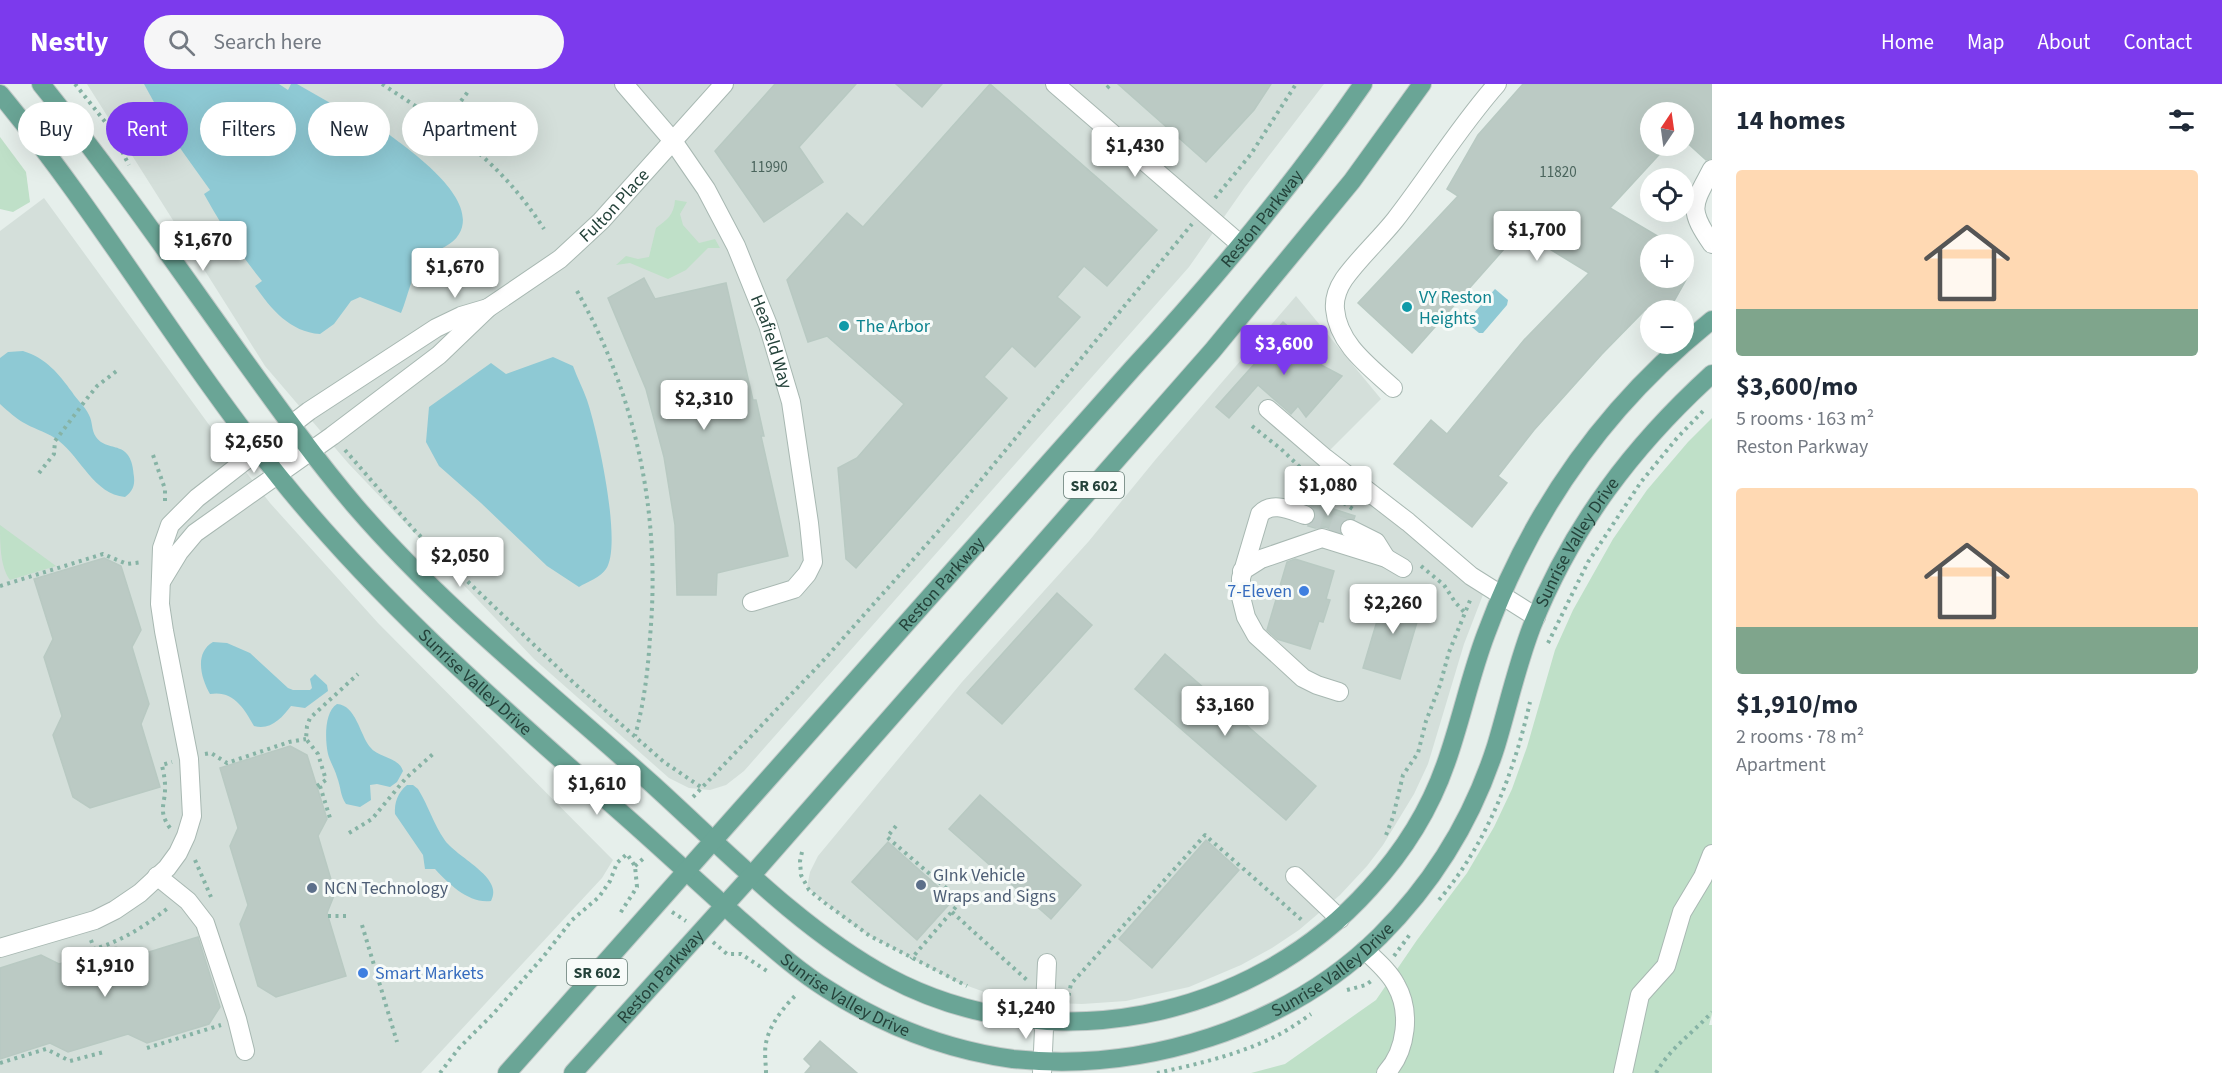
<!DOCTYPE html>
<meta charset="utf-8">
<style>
body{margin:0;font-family:"Source Sans 3",sans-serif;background:#f6f6f7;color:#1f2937;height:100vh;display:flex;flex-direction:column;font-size:22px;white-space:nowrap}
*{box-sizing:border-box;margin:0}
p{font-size:20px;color:#747a83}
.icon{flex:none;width:33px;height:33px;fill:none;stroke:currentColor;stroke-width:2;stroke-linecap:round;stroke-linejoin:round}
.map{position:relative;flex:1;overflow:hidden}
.details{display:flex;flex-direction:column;background:#fff;width:510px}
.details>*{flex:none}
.guide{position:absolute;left:18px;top:18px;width:570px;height:54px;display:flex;gap:12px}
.needle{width:39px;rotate:13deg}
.controls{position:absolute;left:1640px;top:18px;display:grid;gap:12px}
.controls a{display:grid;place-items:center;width:54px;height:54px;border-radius:50%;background:#fff;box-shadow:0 6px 24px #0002;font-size:30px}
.price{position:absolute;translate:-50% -51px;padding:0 14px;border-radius:6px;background:#fff;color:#222;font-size:20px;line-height:39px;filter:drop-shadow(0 2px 3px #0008)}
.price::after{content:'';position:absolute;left:50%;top:36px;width:18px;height:14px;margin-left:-9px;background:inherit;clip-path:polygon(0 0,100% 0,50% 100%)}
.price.selected{background:#7c3aed;color:#fff}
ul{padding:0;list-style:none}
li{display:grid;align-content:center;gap:12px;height:318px;padding:0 24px}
li span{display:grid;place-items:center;height:186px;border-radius:6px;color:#555}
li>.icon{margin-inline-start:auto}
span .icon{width:108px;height:108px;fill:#fffc;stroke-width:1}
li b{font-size:26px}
h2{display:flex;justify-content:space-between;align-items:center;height:72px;padding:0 24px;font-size:26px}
.chip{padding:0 21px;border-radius:27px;background:#fff;box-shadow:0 6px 24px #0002;font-size:21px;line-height:54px}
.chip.selected{background:#7c3aed;color:#fff}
header{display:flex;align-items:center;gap:36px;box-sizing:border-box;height:84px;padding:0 30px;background:#7c3aed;color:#fff}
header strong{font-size:28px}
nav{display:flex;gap:33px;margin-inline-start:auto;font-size:21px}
.search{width:420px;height:54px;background:#f6f6f7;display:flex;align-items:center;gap:15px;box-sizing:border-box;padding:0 21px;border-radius:33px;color:#747a83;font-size:22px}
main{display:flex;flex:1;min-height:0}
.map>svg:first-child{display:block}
</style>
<header>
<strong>Nestly</strong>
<div class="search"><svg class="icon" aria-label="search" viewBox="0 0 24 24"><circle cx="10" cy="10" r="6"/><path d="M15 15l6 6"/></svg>Search here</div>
<nav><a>Home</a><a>Map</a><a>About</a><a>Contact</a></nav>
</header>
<main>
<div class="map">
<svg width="1712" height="989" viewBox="0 0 1712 989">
<rect width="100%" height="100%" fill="#e6efeb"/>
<g fill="#d4dfda">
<polygon points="87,0 1324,0 1245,103 1189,183 744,687 726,701 710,706 689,704 669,694 534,575 348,379 265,282"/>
<polygon points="44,114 207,338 270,419 378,539 613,776 602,794 421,989 0,989 0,147"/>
<polygon points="1296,212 1381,315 1323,373 1484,508 1464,560 1428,680 1414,710 1383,761 1367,782 1340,811 1299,846 1272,864 1241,881 1189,903 1126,917 1082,920 1022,918 990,910 957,898 870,852 846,836 807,803 810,788 818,772 962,598 1089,457 1156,375"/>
</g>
<g fill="#bfe0c8">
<polygon points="0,53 26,88 30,118 13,128 0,125"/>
<path d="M675 116 687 118 680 130 683 141 699 159 715 155 720 164H708L686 186 668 195 630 179 616 181 626 172 638 175 649 173 656 144C667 136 674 131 675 116Z"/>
<polygon points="1712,334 1712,930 1709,941 1712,941 1712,989 1251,989 1285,980 1376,916 1417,856 1467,789 1494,743 1512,705 1527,663 1555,566 1573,526 1613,455 1647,406 1688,358"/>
<path d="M0 441 56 482 10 496C0 483 0 459 0 441Z"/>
</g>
<g fill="#8ec9d4">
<path d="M144 0H279L288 6 291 0H297L346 28 382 58 387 49C411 67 480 115 459 150 451 164 432 166 422 178 411 191 408 213 401 229L360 213 351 217 334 240 320 250C290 248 271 225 255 202L262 197C240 170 221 141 204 110L210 106 165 43 155 20Z"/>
<polygon points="1495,205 1508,216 1507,221 1483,249 1479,249 1466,238"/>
<path d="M23 267C46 274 59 290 72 308 77 316 85 322 89 331 93 338 91 346 96 353 108 370 132 353 134 393 135 402 132 408 125 413 94 410 81 374 59 357 49 349 37 346 26 340 16 335 8 327 0 320V274L8 268Z"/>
<path d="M553 273 573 282C577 293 583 305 587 316 597 345 623 461 606 485 601 493 587 498 579 503L547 482 481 419 439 382 426 358 429 323 491 279 506 290Z"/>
<path d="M213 558 227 559 250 569 288 604 293 606H310L312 604 310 595 315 590 327 601 328 607 305 624 291 622C282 634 270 647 254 642 244 624 233 606 210 610 201 594 194 569 213 558Z"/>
<path d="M337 620C356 621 360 651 370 663 378 674 399 673 403 687L397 698 390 703 377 700 370 701 371 716 360 723 346 720C340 711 341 703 337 693 335 685 330 678 328 670 325 656 324 628 337 620Z"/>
<path d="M407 701H413L418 705C428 721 434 741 444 755 455 773 505 793 491 817 469 820 449 800 435 785H425L423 771 395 730C394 719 398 708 407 701Z"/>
</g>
<g fill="#bbcac4" stroke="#b8c9c2" stroke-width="1.5">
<polygon points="775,0 856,0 799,63 823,98 764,138 715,67"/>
<polygon points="896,0 942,0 922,23"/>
<polygon points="990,0 1157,146 1107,202 1084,182 1057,213 1080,233 1035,283 1012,262 984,293 1007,314 856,484 846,475 838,384 857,374 904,320 827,252 808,258 787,196 847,129 863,143"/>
<polygon points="1118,0 1271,0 1254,26 1206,78"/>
<polygon points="1523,0 1712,0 1712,74 1706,76 1683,55 1683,28 1650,28 1650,62 1667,62 1610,124 1671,160 1650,160 1650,194 1687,194 1669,226 1645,226 1602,270 1534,346 1498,392 1507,399 1472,443 1394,380 1431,336 1447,350 1524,256 1589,189 1520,147 1412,269 1358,219 1458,112 1447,105 1478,51"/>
<polygon points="644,194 655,215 726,199 753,316 756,316 764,352 761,352 788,472 717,489 716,511 677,511 675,441 664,373 646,305 608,214"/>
<polygon points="1283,238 1300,253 1296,258 1323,282 1342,292 1306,333 1298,322 1291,330 1258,301 1229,334 1216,323 1266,267 1261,263"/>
<polygon points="1309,417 1355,432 1354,435 1343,436 1340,441 1339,448 1325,443 1315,444 1308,442 1315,435 1316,429 1314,424 1308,420"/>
<polygon points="104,474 121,482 141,546 132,563 149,620 141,640 160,703 90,724 73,713 53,651 62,632 44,573 53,555 34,495"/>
<polygon points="1295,475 1334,487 1326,515 1330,516 1323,538 1319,537 1310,565 1277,555 1267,546 1287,478"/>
<polygon points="1386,507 1423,518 1400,595 1363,584"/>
<polygon points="1057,509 1092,541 1002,640 967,609"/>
<polygon points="1165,570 1316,702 1286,736 1135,605"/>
<polygon points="290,662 307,671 327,735 318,752 335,809 327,829 346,892 276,913 258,902 240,840 248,821 230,762 238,744 220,684"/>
<polygon points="980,711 1081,801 1051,835 949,745"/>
<polygon points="1206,756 1239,786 1152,884 1119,855"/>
<polygon points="888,758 953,816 917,856 852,798"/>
<polygon points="198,853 220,923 209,940 147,959 128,950 68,968 50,959 0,975 0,884 41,871 59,880 116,863 136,872"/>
<polygon points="820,957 857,989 805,989 811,982 804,975"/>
</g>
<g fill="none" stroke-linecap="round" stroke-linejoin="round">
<polyline stroke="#bfccc8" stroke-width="18" stroke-dasharray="18 9" stroke-linecap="butt" points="1305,431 1350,445"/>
<g stroke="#a8b8b2" stroke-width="20">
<g id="minor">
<path id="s1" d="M624 0 673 57 706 105 736 162 768 241 791 318 809 439 813 478 807 490 794 505 752 518"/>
<polyline points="1055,0 1240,160"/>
<path d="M1712 85C1693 121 1687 124 1712 160"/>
<path d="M1393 304C1369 282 1338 260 1335 225 1334 214 1338 204 1344 195 1359 174 1379 156 1395 136 1430 91 1459 43 1497 0"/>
<polyline points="1268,325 1325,374 1408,438 1471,492 1536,533"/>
<path d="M1305 431C1290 426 1272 417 1260 430L1241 494V513L1246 533 1256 551 1303 594 1317 601 1339 608"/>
<polyline points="1350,445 1376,458 1386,474"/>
<polyline points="1242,487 1261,475 1322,454 1386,474 1403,484"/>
<path id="s2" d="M162 496 179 468 195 449 332 352 439 271 488 224 560 175 601 137 724 0"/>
<polyline points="157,792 188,817 205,839 237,935 245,967"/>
<polyline points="1295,792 1340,835"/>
<polyline points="0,864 95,836 115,826 140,809 167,784 178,769 186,752 192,732 189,675 164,547 160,520 162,464 170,441 197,414 309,327 436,244 461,232 488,224"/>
<path d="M1365 866C1375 876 1389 887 1396 901 1411 927 1407 966 1386 989"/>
<polyline points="1042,989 1047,879"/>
<polyline points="1623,989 1640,911 1666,882 1682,828 1703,793 1712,770"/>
</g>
</g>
<g stroke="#c2cac8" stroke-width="20">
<g id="major">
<path d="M41 0C113 89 178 184 244 276 280 326 316 376 356 423 444 525 551 609 651 699 724 765 801 846 888 893 1047 978 1251 937 1370 804 1403 768 1430 725 1446 679 1461 637 1470 592 1486 550 1532 425 1608 319 1712 236"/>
<path id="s3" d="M0 10C101 132 180 270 280 394 377 515 493 616 609 718 653 756 695 796 739 835 767 859 795 885 827 905 883 941 947 966 1013 975 1143 989 1287 944 1380 852 1433 799 1473 734 1496 662 1508 622 1517 581 1532 542 1572 442 1633 362 1712 290"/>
<path id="s4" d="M507 989 1133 284C1215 195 1294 100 1363 0"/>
<path id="s5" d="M573 989 752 791 1213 266 1352 97 1422 0"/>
</g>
</g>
<g stroke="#86b3a5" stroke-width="4" stroke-dasharray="3 4.5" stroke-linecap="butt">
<polyline points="75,0 110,44 129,81"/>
<path d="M382 0C449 44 499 75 544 145"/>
<polyline points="1107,4 1111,0"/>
<polyline points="443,41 470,5"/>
<polyline points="1215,114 1251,70 1296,0"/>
<path d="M577 207C637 313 661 432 650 553 648 587 644 619 635 652"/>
<polyline points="1252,342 1281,365 1325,407 1356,427"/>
<polyline points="345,366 416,448 575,600 664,678 701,703"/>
<polyline points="153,371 165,405 165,420"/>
<polyline points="39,389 54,370 55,357 85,317 97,302 118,286"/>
<polyline points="1421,482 1444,501 1455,518 1465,529"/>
<polyline points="0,502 103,470 127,480 143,478"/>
<polyline points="1548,559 1588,478 1641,398 1677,354 1705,325"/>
<polyline points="205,670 211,669 227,679 289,658 306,655"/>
<polyline points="317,702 326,696 318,670 306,655 307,642 310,634 358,590"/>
<polyline points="320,702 330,734"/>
<polyline points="693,713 822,578 943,442 1192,140"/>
<polyline points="896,742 887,753 961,817 911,875"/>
<path d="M170 744C157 726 166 720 165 701 165 694 163 687 162 681L172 678"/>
<polyline points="349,749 372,735 406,694 433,670"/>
<polyline points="1386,751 1393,733 1403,691 1418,669 1426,637 1440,601 1449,568 1471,514"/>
<polyline points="802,768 800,777 801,791 809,806 825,819 870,852 967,902"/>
<polyline points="195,776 211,813"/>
<polyline points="635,782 645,773"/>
<path d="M1439 816C1487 759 1514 689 1530 618"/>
<polyline points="672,828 686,837"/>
<polyline points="952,828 1029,898"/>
<polyline points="328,832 350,832"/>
<polyline points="362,841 397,958"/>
<path d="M91 856 94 865C122 857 145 842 168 824"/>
<polyline points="713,858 727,870 741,870 770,889"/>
<polyline points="1394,872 1411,849"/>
<polyline points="1347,906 1366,901 1371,897"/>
<polyline points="1067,919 1071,900 1205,751 1304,838"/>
<polyline points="147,964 221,941"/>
<polyline points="0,979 46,965 70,977 104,968"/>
<polyline points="440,989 459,964 493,930 543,873 572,836 599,813 610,797 617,779 627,770 635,782 637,803 619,831"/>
<path d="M766 989C766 980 764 969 766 959 769 942 784 922 797 910"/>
<path d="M1157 989C1198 980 1242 970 1280 950 1291 944 1301 937 1311 930"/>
<path d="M1656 989C1670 964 1693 949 1712 928"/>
</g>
<use href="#minor" stroke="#fff" stroke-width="18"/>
<use href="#major" stroke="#6aa596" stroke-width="18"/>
</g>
<g fill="#0f9aa8" stroke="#f7fbf9" stroke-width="2">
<circle cx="1407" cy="223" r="6"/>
<circle cx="844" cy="242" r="6"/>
</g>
<g fill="#3f7fe0" stroke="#f7fbf9" stroke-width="2">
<circle cx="1304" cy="507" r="6"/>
<circle cx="363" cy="889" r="6"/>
</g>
<g fill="#5c6f8a" stroke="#f7fbf9" stroke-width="2">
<circle cx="921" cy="801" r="6"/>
<circle cx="312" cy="804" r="6"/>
</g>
<g text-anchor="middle" stroke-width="6" stroke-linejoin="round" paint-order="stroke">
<g font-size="15" fill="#4a645c">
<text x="769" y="88">11990</text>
<text x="1558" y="93">11820</text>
</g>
<g fill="#f7fbf9" stroke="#637a73" stroke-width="1.5">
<rect x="1064" y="388" width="60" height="26" rx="4.5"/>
<rect x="567" y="875" width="60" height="26" rx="4.5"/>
</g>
<g font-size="16" font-weight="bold" fill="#24423a">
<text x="1094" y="407">SR 602</text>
<text x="597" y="894">SR 602</text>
</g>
<g font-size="18" fill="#24423a" stroke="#f7fbf9">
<text dy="6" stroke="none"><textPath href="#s2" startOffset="591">Fulton Place</textPath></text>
<text dy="6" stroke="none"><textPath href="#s4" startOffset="1140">Reston Parkway</textPath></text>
<text dy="6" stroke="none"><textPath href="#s1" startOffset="300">Heafield Way</textPath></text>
<text dy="6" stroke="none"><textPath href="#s3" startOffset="2270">Sunrise Valley Drive</textPath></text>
<text dy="6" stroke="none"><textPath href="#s4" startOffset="654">Reston Parkway</textPath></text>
<text dy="6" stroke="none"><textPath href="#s3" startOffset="758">Sunrise Valley Drive</textPath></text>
<text dy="6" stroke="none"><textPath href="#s3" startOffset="1766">Sunrise Valley Drive</textPath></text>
<text dy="6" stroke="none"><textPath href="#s5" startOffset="130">Reston Parkway</textPath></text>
<text dy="6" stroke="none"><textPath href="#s3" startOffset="1244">Sunrise Valley Drive</textPath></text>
</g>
<g font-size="18" fill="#0d838f" stroke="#f7fbf9" text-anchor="start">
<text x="1419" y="219">VY Reston<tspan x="1419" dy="21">Heights</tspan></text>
<text x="856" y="248">The Arbor</text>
</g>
<g font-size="18" fill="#366cbe" stroke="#f7fbf9" text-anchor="end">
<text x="1292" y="513">7-Eleven</text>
<text x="375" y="895" text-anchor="start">Smart Markets</text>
</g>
<g font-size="18" fill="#4e5e75" stroke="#f7fbf9" text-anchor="start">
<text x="933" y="797">GInk Vehicle<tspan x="933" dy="21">Wraps and Signs</tspan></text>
<text x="324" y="810">NCN Technology</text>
</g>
</g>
</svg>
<div class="controls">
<a><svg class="needle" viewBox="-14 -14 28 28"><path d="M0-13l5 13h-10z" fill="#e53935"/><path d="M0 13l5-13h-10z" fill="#747a83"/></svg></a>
<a><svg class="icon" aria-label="locate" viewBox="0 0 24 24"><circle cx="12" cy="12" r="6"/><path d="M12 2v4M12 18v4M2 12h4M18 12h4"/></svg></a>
<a>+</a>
<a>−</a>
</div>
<b class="price" style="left:1135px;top:94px">$1,430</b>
<b class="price" style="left:1537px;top:178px">$1,700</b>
<b class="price" style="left:203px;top:188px">$1,670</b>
<b class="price" style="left:455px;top:215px">$1,670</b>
<b class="price selected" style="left:1284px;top:292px">$3,600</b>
<b class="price" style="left:704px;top:347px">$2,310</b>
<b class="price" style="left:254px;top:390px">$2,650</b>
<b class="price" style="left:1328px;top:433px">$1,080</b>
<b class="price" style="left:460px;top:504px">$2,050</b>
<b class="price" style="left:1393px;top:551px">$2,260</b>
<b class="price" style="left:1225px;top:653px">$3,160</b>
<b class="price" style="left:597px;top:732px">$1,610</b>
<b class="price" style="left:105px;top:914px">$1,910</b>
<b class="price" style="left:1026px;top:956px">$1,240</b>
<div class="guide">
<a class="chip">Buy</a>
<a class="chip selected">Rent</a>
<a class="chip">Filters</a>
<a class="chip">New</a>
<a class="chip">Apartment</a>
</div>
</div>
<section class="details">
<h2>14 homes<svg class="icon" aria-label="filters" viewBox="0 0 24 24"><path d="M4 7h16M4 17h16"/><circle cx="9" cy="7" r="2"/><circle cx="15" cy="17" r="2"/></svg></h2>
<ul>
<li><span style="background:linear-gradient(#ffd9b3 75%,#7fa58c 0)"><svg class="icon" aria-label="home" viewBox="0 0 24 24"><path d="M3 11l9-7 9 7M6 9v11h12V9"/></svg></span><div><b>$3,600/mo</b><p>5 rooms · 163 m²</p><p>Reston Parkway</p></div></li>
<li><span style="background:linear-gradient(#ffd9b3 75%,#7fa58c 0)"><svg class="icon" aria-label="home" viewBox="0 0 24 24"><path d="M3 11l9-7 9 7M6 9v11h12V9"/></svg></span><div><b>$1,910/mo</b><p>2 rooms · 78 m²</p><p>Apartment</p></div></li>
</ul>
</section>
</main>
